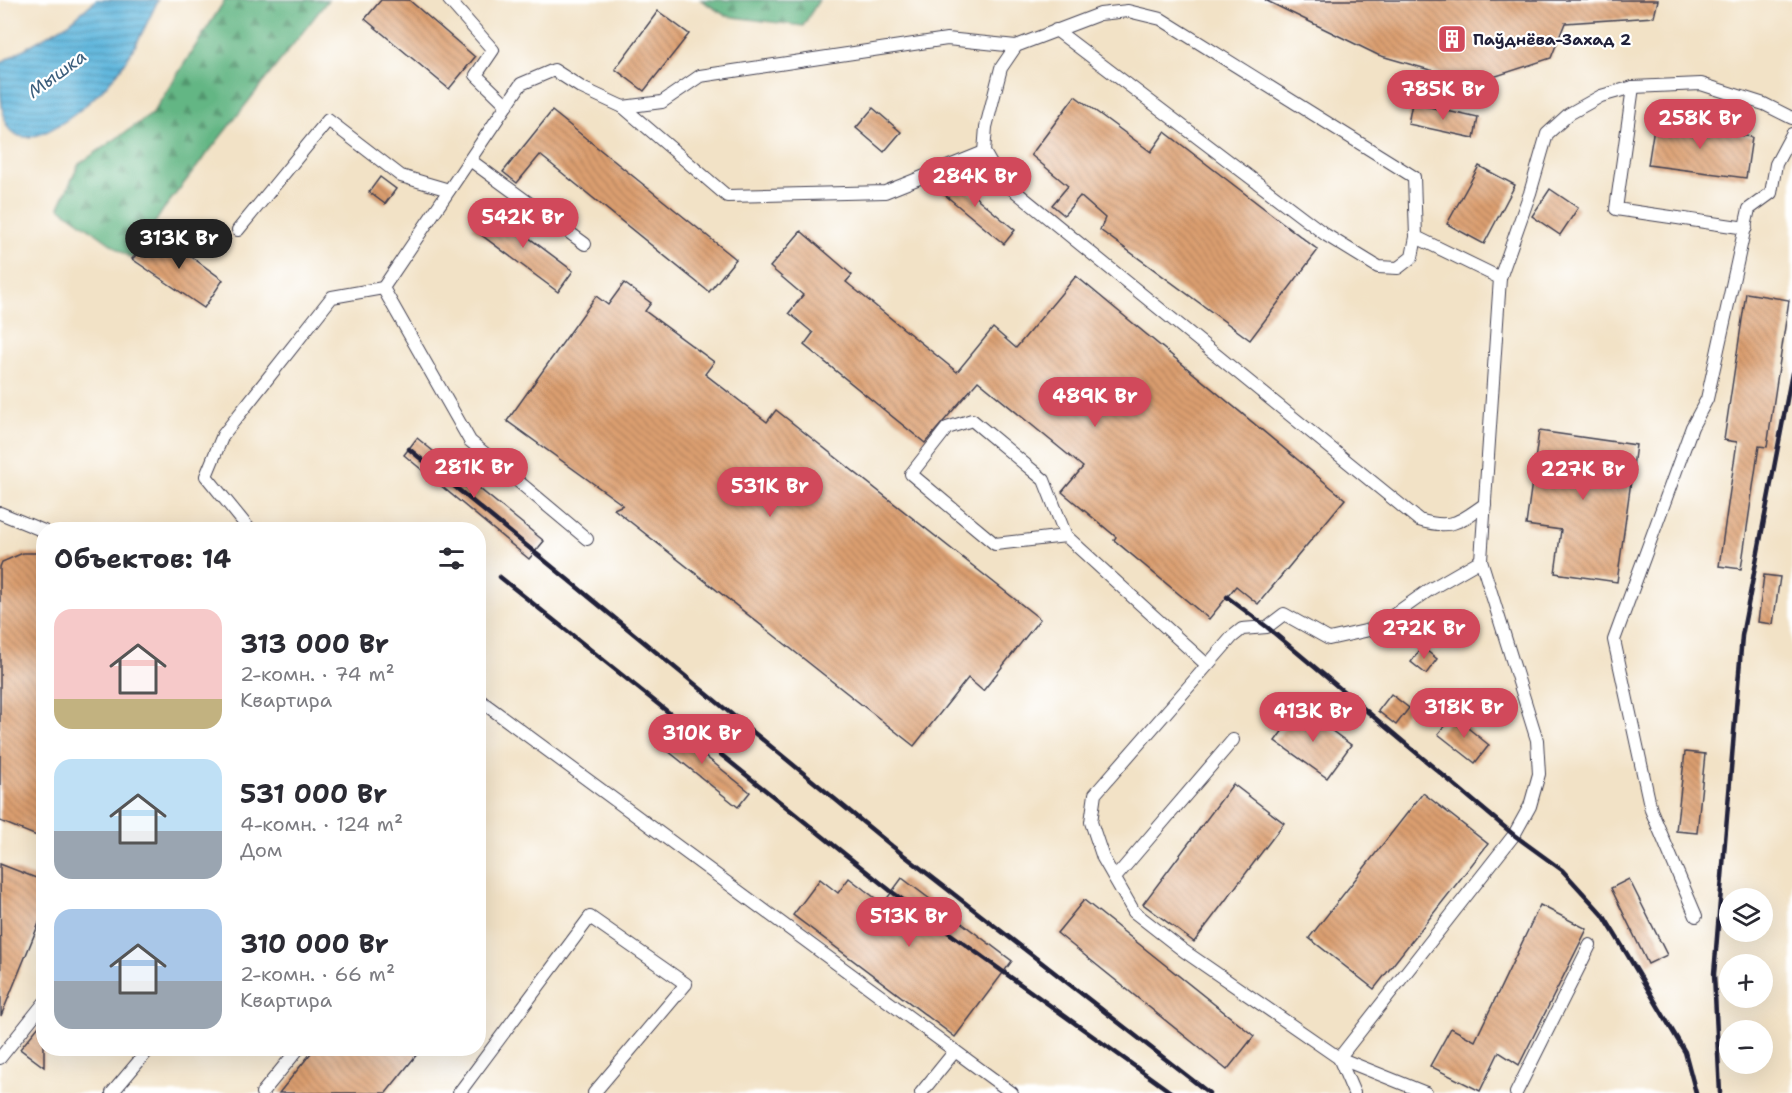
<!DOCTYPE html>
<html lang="ru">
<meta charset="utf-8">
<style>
body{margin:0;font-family:"Shantell Sans",sans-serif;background:#f7f7f7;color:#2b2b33;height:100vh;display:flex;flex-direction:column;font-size:22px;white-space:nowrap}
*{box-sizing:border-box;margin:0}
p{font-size:20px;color:#7c7c81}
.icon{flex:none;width:33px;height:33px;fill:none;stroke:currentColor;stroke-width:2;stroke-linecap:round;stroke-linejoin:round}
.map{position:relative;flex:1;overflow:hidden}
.side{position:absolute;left:36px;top:522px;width:450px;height:534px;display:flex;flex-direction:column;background:#fff;border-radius:24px;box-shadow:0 6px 24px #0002}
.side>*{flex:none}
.fabs{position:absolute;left:1719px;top:888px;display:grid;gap:12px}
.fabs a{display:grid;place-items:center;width:54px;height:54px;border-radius:50%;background:#fff;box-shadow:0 6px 24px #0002;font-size:30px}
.price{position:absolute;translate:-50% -51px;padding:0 14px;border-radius:21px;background:#d1495b;color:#fff;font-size:20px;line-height:39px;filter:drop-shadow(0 2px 3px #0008)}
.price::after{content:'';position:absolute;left:50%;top:36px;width:18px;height:14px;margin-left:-9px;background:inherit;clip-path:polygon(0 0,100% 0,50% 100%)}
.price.on{background:#222;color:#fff}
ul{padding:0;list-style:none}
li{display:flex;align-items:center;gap:18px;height:150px;padding:0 18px}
li span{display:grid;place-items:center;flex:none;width:168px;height:120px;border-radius:18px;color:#555}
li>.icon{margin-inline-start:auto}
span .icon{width:72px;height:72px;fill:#fffc;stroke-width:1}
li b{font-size:26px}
h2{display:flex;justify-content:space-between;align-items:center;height:72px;padding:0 18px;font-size:26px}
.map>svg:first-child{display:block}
</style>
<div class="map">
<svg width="1792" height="1093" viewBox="0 0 1792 1093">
<defs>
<pattern id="forest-firs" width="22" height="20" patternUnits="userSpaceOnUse" patternTransform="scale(1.5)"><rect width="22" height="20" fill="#63b684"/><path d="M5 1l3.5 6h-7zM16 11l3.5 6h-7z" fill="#51946d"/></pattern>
<pattern id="water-rules" width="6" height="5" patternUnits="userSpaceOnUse" patternTransform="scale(1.5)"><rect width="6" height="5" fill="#60b7dd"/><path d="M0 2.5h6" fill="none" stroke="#4f94b4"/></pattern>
<pattern id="building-back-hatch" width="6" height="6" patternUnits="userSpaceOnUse" patternTransform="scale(1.5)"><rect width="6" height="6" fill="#dc9f70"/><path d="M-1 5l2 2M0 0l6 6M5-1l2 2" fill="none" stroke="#b2815d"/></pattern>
</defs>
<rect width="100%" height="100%" fill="#fff"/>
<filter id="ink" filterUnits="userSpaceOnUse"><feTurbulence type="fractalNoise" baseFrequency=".0167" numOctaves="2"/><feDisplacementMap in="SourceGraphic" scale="12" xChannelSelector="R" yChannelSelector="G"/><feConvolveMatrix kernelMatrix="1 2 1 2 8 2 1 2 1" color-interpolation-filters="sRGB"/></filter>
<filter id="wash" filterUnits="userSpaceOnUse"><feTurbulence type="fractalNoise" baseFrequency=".008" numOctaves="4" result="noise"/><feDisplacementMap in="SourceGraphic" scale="24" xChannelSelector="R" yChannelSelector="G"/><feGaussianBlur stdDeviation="1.35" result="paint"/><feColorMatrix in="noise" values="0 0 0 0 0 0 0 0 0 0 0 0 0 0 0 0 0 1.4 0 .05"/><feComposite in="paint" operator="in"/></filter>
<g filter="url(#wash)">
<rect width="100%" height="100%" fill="#f2e2c6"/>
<g fill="url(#forest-firs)" stroke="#426c60" stroke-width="1.5">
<polygon points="225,0 328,0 163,210 132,259 59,207 79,164 152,114"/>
<polygon points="701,0 819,0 803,26 726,16"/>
</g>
<path fill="url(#water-rules)" stroke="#416c8c" stroke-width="1.5" d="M96 0H158C146 25 135 50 118 72 103 92 30 164 7 126 0 107 0 84 0 63L69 23Z"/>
<g id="blocks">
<g fill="url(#building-back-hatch)">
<polygon points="381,0 409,0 475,57 449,89 365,19"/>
<polygon points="1265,0 1658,0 1654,17 1565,23 1551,58 1475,83 1378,55"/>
<polygon points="658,11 689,34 644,91 615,69"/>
<polygon points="1075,96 1151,152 1165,132 1318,250 1250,340 1100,230 1105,218 1080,196 1064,215 1052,205 1068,186 1031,155"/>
<polygon points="1412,103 1478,118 1474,138 1408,124"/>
<polygon points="873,108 901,132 884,152 856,128"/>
<polygon points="552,111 736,259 709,292 540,155 517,183 503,172"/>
<polygon points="1655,121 1752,137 1746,178 1648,165"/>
<polygon points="1479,166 1515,185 1484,244 1447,224"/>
<polygon points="949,175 1015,230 1004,244 933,185 938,179"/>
<polygon points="380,177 396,189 385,204 369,192"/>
<polygon points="1550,189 1578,208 1560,235 1532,216"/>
<polygon points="488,207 573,271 558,292 472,228"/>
<polygon points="801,231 852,275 846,282 957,372 993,328 1016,348 1076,276 1345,499 1258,604 1236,586 1209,619 1114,540 1116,537 1062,492 1083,467 978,381 925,443 804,345 813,333 789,313 803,295 770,267"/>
<polygon points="159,233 223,280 204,308 132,259"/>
<polygon points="624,283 651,303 645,311 714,362 705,374 767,422 776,410 1040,619 983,691 968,678 914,746 614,509 623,505 507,421 596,296 608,305"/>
<polygon points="1746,293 1789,300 1767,447 1759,446 1741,569 1719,566 1737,442 1724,440"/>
<polygon points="1539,431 1636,445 1617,582 1555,573 1561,530 1526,525"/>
<polygon points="417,438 544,541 529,559 404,455"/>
<polygon points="23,553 38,553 44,557 44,839 0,821 0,567 2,562"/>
<polygon points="1764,575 1780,577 1773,624 1758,622"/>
<polygon points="1422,647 1437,659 1426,674 1411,662"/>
<polygon points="1391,694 1409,708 1396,725 1378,711"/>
<polygon points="1300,707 1351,745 1327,778 1275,741"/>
<polygon points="1453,716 1489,745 1475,763 1438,734"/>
<polygon points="665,724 750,792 738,807 653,739"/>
<polygon points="1685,752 1705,754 1697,833 1676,831"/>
<polygon points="1233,784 1284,823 1194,942 1143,904"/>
<polygon points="1423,793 1488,844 1374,989 1309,938"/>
<polygon points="0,864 44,881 44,911 1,1016"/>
<polygon points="849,878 883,904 902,878 1012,961 955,1037 793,915 820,879 838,893"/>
<polygon points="1629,879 1667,955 1648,964 1611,888"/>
<polygon points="1084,900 1254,1036 1227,1070 1057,933"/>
<polygon points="1540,905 1587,929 1519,1065 1499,1052 1480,1091 1430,1066 1451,1028 1475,1041"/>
<polygon points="44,1020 44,1067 20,1049"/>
<polygon points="315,1048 422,1048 386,1093 279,1093"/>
</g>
</g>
</g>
<g filter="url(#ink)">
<use href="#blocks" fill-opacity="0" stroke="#413f50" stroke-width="1.5"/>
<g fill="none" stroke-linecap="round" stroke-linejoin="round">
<g stroke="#413f50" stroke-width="14">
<g id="lane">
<polyline points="449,0 493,50 476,75 507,105"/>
<polyline points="1056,30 1326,235 1378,267 1398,268 1412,257 1416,237"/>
<polyline points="1633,87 1616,209 1746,228"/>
<polyline points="623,107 727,196 885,192 984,152"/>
<polyline points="470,160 585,244"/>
<polyline points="238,230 328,120 401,176 449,190"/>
<path d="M1485 504C1460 522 1451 530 1419 520L999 178 984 152 986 127 1001 68 1016 46 1100 14 1128 11 1161 19 1414 177 1416 237 1500 278"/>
<polyline points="0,513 44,531"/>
<polyline points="250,530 206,476 223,435 332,297 383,288"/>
<polyline points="1066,536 995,544 911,474 947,428 972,420 1044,480 1066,536 1207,665"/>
<polyline points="587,539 470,441 383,288 521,84 554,70 582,88 623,107 662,102 700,76 947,39 1016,46"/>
<polyline points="478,699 1012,1093"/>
<polyline points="1115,878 1233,740"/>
<polyline points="1696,916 1651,810 1614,640 1692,427 1707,399 1749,209 1771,193 1776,164 1792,134"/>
<polyline points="0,1058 44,1003"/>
<polyline points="1339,1058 1514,835 1530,806 1539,774 1537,740 1481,560 1500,278 1530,193 1547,134 1569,114 1601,96 1633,87 1701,84 1764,104 1792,118"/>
<polyline points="1339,1058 1354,1093"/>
<polyline points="112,1093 150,1048"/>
<polyline points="262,1093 299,1048"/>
<polyline points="459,1093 590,917 686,984 594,1093"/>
<polyline points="921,1093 955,1051"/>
<polyline points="1426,1093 1339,1058 1184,951 1134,912 1103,858 1091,822 1095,794 1232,637 1242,629 1267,627 1284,614 1329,639 1374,629 1429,590 1481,560"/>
<polyline points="1516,1093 1590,945"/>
</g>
</g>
<use href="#lane" stroke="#fff" stroke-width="12"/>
<g stroke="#22223b" stroke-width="4.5">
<polyline points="409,449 892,846 1209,1093"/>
<polyline points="500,577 892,892 1172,1093"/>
<polyline points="1227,597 1267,627 1514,835 1562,870 1603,915 1627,954 1685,1052 1696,1093"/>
<polyline points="1720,1093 1714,974 1742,636 1792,373"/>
</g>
</g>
</g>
<defs>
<g id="building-square" transform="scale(1.5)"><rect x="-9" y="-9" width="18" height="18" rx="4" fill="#d1495b" stroke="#fff"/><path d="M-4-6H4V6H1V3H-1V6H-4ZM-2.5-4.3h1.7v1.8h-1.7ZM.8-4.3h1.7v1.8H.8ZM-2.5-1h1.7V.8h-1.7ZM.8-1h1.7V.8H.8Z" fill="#fff"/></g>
</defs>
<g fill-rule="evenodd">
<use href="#building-square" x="1452" y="39"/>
</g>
<g text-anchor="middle" stroke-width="4.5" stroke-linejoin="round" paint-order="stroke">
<g font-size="16" font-weight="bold" fill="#22223b" stroke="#fff" text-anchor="start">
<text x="1473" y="45">Паўднёва-Захад 2</text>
</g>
<g font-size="18" font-style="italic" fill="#3b5e7c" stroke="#fff">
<text transform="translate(57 74) rotate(-36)" y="6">Мышка</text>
</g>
</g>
</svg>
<div class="fabs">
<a><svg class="icon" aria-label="layers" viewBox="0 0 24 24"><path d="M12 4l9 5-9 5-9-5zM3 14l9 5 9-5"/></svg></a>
<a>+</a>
<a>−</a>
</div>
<b class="price" style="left:1443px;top:121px">785K Br</b>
<b class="price" style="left:1700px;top:150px">258K Br</b>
<b class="price" style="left:975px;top:208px">284K Br</b>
<b class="price" style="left:523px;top:249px">542K Br</b>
<b class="price on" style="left:179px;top:270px">313K Br</b>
<b class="price" style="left:1095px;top:428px">489K Br</b>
<b class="price" style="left:474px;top:499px">281K Br</b>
<b class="price" style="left:1583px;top:501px">227K Br</b>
<b class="price" style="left:770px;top:518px">531K Br</b>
<b class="price" style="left:1424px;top:660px">272K Br</b>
<b class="price" style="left:1464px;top:739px">318K Br</b>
<b class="price" style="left:1313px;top:743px">413K Br</b>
<b class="price" style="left:702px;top:765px">310K Br</b>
<b class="price" style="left:909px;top:948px">513K Br</b>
<section class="side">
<h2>Объектов: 14<svg class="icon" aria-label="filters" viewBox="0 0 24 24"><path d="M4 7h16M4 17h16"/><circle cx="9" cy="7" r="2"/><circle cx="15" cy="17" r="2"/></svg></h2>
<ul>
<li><span style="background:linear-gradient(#f6c9c9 75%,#c2b280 0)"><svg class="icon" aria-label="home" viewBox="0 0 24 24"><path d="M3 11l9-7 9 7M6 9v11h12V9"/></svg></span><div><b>313 000 Br</b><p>2-комн. · 74 m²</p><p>Квартира</p></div></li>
<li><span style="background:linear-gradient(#bfe0f5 60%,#9aa5b1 0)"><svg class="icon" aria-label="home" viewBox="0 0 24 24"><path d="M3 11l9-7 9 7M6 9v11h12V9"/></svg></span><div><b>531 000 Br</b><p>4-комн. · 124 m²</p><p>Дом</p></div></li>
<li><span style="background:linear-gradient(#a9c7e8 60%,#9aa5b1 0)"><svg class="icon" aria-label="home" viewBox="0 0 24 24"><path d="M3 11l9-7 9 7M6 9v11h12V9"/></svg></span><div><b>310 000 Br</b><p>2-комн. · 66 m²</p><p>Квартира</p></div></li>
</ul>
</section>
</div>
